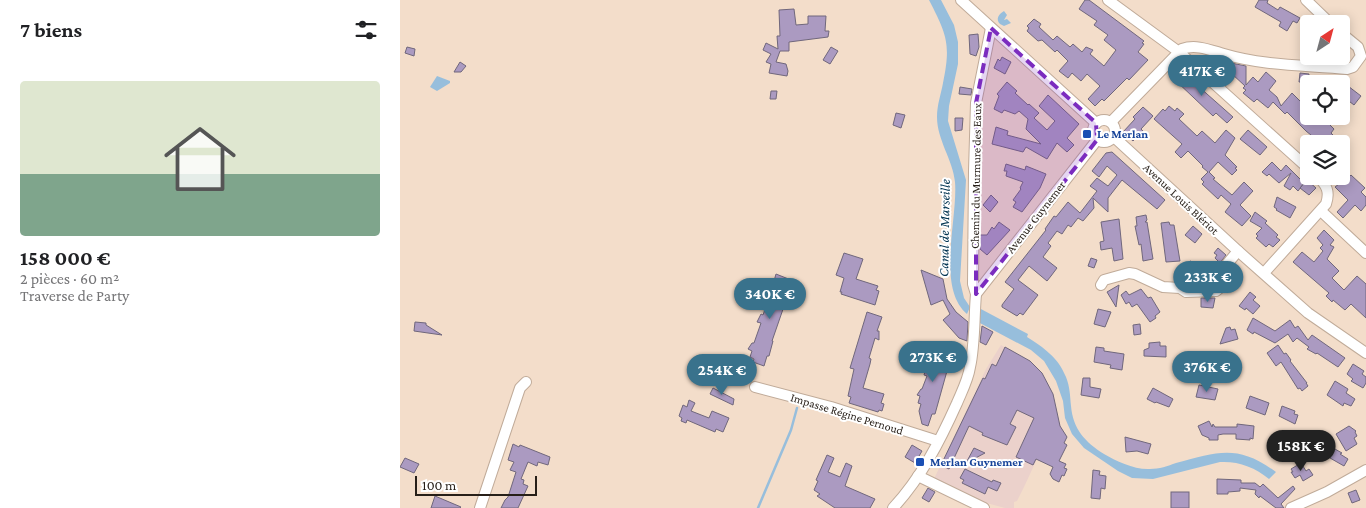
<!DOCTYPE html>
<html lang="fr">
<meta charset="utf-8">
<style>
body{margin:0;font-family:"Crimson Pro",serif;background:#f2f2f2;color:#202124;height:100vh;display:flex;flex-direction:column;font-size:19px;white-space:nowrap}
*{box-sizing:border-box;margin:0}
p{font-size:16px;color:#757577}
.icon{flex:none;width:28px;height:28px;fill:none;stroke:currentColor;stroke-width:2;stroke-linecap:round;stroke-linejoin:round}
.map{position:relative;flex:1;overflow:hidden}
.sheet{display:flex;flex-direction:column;background:#fff;width:400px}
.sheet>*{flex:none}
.needle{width:32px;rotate:36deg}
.controls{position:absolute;left:900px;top:15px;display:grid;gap:10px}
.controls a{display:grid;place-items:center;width:50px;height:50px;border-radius:5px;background:#fff;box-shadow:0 2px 12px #0003;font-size:25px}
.scale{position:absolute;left:15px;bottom:12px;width:122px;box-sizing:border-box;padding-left:5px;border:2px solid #271f18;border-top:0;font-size:14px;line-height:18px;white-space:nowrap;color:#271f18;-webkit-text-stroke:4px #fff;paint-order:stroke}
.price{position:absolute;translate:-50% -42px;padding:0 11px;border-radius:18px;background:#39728c;color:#fff;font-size:16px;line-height:32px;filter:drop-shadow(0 1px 2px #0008)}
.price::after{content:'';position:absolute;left:50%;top:30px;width:15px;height:11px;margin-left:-8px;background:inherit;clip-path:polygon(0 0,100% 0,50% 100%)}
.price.current{background:#222;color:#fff}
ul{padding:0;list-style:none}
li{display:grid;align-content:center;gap:10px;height:265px;padding:0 20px}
li span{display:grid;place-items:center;height:155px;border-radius:5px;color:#555}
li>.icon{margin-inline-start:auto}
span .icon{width:90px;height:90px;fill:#fffc;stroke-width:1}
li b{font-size:21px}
h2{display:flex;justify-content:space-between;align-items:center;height:60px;padding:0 20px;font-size:21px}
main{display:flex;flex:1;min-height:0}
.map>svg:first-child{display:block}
</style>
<main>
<section class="sheet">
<h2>7 biens<svg class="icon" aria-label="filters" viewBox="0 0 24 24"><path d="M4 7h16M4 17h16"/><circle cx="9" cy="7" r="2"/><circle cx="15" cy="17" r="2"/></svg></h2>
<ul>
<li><span style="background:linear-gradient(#dfe7d0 60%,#7fa58c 0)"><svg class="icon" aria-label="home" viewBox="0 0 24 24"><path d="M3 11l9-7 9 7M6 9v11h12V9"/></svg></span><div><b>158 000 €</b><p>2 pièces · 60 m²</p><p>Traverse de Party</p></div></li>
</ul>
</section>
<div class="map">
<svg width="966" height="508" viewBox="0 0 966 508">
<rect width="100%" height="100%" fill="#f3ddca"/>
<polygon fill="#ebd1cb" points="601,345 630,361 642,373 653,394 660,426 667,437 653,467 637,459 624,487 617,501 614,502 614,508 605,508 579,501 534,479 586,369"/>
<g fill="#97bedc">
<path d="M529 0H541L554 25 558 42V64L549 106 548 121 566 180 560 281 564 298 570 307 567 314C536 288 558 218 555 182 553 160 537 140 537 117 537 105 541 94 543 83 551 44 547 35 529 0Z"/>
<path d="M604 11 607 15 604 20 607 19 611 23 604 26 600 24C595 19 599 14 604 11Z"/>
<polygon points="37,76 50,81 50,83 37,91 30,87"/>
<path d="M579 308 628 334 627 337C644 348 658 357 666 377 670 387 670 396 671 406 673 429 685 442 704 454 716 461 735 470 750 469 759 469 768 466 776 463 819 452 837 444 876 472L869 479C855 467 838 461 820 462L753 479 732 478 718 471 684 448 672 434 665 418 663 401 656 381 644 361 631 350 578 322Z"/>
</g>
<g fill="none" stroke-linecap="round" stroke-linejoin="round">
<polyline stroke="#97bedc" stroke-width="2.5" points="358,508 391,430 397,408"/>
</g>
<g fill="#ab9ac1" stroke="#70677c">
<polygon points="685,0 689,0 744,41 742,43 744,44 738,52 748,60 729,80 727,78 704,101 702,99 695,106 688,99 700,86 687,74 681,81 672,73 668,78 659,71 668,61 657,50 655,52 642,40 638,41 627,31 629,28 627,26 634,19 641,24 639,27 653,40 657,36 670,47 673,44 682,52 686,47 693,50 690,54 704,66 716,50 704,40 708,35 694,25 697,21 679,9"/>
<polygon points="859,0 868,0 867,3 878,10 880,7 900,18 897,23 893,21 887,31 879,26 881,22 855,7"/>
<polygon points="394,9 396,25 408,24 408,16 426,16 425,31 429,31 428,37 389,42 389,51 380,51 376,62 386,64 388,71 387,76 369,73 371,64 366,62 371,54 363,50 366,43 378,49 377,36 380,36 379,10"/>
<polygon points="578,34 579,47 576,56 570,54 569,35"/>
<polygon points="7,47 15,49 14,56 5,53"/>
<polygon points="431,47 438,51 430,64 423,60"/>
<polygon points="602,57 611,62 605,74 594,68 598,59 600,61"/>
<polygon points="60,62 66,66 61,72 54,72"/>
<polygon points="822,63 827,68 831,63 846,66 846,85 853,77 858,82 866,72 876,81 869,90 877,97 881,106 892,93 907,108 906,109 909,112 909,116 921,116 934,129 931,133 937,139 933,144 922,144 906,131 887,112 885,114 873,102 868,108 857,99 854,102 843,93 846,90 843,88 845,86 831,73 823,82 820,79 821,77 815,71"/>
<polygon points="781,71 833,117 827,123 816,113 813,116 774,79"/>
<polygon points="900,73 909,74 908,82 899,82"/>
<polygon points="607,82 617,91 615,93 628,105 629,104 639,113 634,118 647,130 655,121 639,106 648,95 679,124 667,138 674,145 667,152 657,143 647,159 626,147 623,152 592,144 596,127 608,131 607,135 641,144 626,129 628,119 619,111 615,114 604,110 602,113 594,109 599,96 597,94"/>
<polygon points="948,86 961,96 954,105 945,98 947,95 943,92"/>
<polygon points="560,87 572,89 571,95 559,94"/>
<polygon points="371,91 377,91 376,99 370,99"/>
<polygon points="769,106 775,111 777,108 784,114 779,119 797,136 802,131 815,143 826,130 835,138 825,155 837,167 835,168 837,170 832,175 818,162 809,172 815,178 813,179 832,195 844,182 853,191 840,205 851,216 842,226 825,212 831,204 821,195 818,199 802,184 804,182 801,179 808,172 802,167 803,166 788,151 781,158 775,152 782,144 754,119 763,109 765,111"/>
<polygon points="743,107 753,116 741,129 743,131 733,141 723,132 735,119 733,117"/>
<polygon points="496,113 505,115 501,128 493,125"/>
<polygon points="555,118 563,118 562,130 555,131"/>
<polygon points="848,130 867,147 860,155 840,139"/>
<polygon points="712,152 765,200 757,209 722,180 708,198 708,212 693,198 694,208 683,221 678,218 671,227 668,225 662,234 657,231 648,243 651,246 643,257 657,268 651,276 647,281 629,266 618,280 638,295 623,315 620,313 617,316 602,307 602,305 614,289 605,282 646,230 645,229 654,216 656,217 668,202 680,213 697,191 690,186 697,178 708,186 717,175 707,166 699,177 692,171 706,153"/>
<polygon points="872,162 881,171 886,165 904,183 898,191 893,186 890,190 884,186 891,173 879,183 869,174 867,176 862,172"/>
<polygon points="606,164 625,170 626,166 646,174 640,188 622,212 613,207 616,202 613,200 621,189 620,188 623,182 606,176 607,171 604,171"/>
<polygon points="941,169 948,178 951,175 965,188 961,192 966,197 966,205 961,211 955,205 943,218 937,212 948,200 935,187 939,184 933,176 941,176"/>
<polygon points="907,180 916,188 909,195 900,188"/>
<polygon points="591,195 598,202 590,212 583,205"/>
<polygon points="877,197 896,207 890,218 876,210 877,209 874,207"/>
<polygon points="855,212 867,221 865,223 878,235 876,237 880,240 873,247 869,244 866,247 856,238 858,236 856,234 862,228 850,221"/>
<polygon points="746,215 747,220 745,222 747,222 753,259 743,261 741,244 739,245 735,226 737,226 736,217"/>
<polygon points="719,219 723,259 714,261 712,248 701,250 700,242 704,241 701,222"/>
<polygon points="599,222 610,230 587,255 580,249 580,235 587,235 592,227 594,229"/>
<polygon points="769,222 770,225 774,225 780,261 766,262 761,223"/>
<polygon points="793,226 802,234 795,243 785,235"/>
<polygon points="924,230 934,240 930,245 934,247 927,259 939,271 932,278 944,290 957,276 966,284 966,318 951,304 945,310 933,300 932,302 926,296 929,293 893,262 902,252 914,262 923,251 920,248 923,245 917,238"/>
<polygon points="818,248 826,255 820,263 815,258 817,255 814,253"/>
<polygon points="444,253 463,259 456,279 478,286 476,290 479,291 475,305 441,294 442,292 440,292 444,278 436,275"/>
<polygon points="691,258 697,260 694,268 688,266"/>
<polygon points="790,261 799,264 794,277 795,285 789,285 788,281 783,281"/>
<polygon points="521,270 543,279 547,299 556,312 568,322 567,341 559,338 543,320 550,314 543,300 531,305"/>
<polygon points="376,274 391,280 389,285 391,286 372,341 373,341 369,356 367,356 364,366 353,362 354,359 350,357 352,351 348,349 352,343 354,343 361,323 357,322 361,314 363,315 370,295 366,294 369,287 372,288"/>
<polygon points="719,285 716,307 707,292"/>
<polygon points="741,289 748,298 751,297 760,312 755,316 756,318 750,322 737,304 732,307 729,302 726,304 721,295 726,291 729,295"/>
<polygon points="850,292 856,297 853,300 860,306 853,314 846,308 845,310 839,306"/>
<polygon points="801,298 815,298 813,308 801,307"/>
<polygon points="698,309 711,312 705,327 694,324"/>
<polygon points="467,312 482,317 477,331 479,331 479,340 475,338 469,358 471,359 470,364 463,388 484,394 481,403 484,404 482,411 479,410 478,412 449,403 451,397 448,396 454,369 450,368"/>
<polygon points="853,318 875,331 890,320 895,328 898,326 908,340 912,335 945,358 938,367 917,353 916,354 907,349 909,347 897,338 893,342 888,334 875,343 854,332 853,334 847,330"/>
<polygon points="15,322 26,323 26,325 42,335 14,331"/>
<polygon points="740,324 741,334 734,335 733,325"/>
<polygon points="582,326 593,332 586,345 580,342"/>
<polygon points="830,327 831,330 835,329 838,339 820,344 826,328"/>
<polygon points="760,342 760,346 766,346 766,357 744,356 744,350 749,348 749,343"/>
<polygon points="878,345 884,354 886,353 891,360 890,361 907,383 906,383 908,386 902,391 900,388 898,389 881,362 876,366 867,353"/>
<polygon points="532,347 552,353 535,414 532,414 528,426 522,424 519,411 521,404 518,403 520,396 517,395 521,389 522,389 527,376 524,375 526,368 523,367 528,361"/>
<polygon points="605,347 630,361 642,373 653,394 660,426 667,437 664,443 667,445 659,461 666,464 664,468 667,469 664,476 662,475 659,482 653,479 650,474 653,467 636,459 633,465 616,457 634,418 617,410 610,424 616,427 607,445 582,435 583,433 569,426 549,469 541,465 583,378 585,379 592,364 596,366"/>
<polygon points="696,347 704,348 704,351 724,354 722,370 710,368 711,365 694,362"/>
<polygon points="815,356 823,359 824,357 832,359 829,369 826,368 825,371 808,367 811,360 814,360"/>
<polygon points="953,364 964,371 962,374 966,377 966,383 963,388 951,381 953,379 947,374"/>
<polygon points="683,378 690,378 690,387 701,389 699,398 681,395"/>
<polygon points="935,381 948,389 946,393 955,399 951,406 944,403 943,406 927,395"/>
<polygon points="799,385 818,389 815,400 796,397"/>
<polygon points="313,388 334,399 333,405 310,394"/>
<polygon points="753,388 773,399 769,407 756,402 755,403 747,399"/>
<polygon points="850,396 869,403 865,415 846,408"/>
<polygon points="289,400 295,403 291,411 309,418 312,411 329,418 323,432 316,429 315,432 287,420 286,423 281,421 282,418 279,416 283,405 287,407"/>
<polygon points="882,406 895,411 894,414 898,415 895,424 879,416"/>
<polygon points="809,421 812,427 813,424 815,427 837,427 837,424 854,426 853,439 850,438 850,440 836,439 836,434 823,434 818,435 818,440 809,440 809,438 802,435 798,426"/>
<polygon points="949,426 956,431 955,432 957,436 954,438 957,444 946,451 936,434"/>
<polygon points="725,437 751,444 748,454 737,451 726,452"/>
<polygon points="892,439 900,452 891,458 883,444"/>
<polygon points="113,444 119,447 120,445 150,457 148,465 138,462 137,466 128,462 121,479 124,480 123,484 128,486 118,508 101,508 105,500 108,497 116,472 110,470 114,462 108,460"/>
<polygon points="926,444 942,453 940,454 948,459 944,466 916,450 919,445 924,447"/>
<polygon points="512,445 522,451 515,463 505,457"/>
<polygon points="574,448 585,453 566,463"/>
<polygon points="427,455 434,458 428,472 440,477 446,463 452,466 445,486 475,499 470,508 435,508 417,496 420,494 414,490 418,481 416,480"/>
<polygon points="5,458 19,464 14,473 0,467"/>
<polygon points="901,463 906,471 909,469 913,475 903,481 900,475 895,478 891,472 893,472 891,469"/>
<polygon points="565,469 592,482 593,480 601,483 597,491 588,487 585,494 562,483 564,480 560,478"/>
<polygon points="693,470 700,471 699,475 706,476 705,489 701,488 700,499 691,498"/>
<polygon points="817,479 841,480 841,483 855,483 860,487 863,484 878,498 893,486 895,489 881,504 884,508 876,508 860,496 859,498 855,494 856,490 840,488 840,491 828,492 828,494 817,494"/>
<polygon points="528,488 535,492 529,502 522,498"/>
<polygon points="956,490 960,500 952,503 948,493"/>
<rect x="771" y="492" width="18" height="16"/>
<polygon points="35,496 61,507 60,508 31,508"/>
</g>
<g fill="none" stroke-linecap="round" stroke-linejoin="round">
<g stroke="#c0ab99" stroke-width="12">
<g id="minor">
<polyline points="561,0 696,123"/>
<polyline points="708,0 779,52 909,169"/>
<polyline points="906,0 931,24"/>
<circle cx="704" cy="131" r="11"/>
<path d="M711 122 782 49C796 44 810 50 824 54 864 66 906 65 947 69L953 67 961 56 958 47 941 33"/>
<polyline points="714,137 838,251 908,313 966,353"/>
<polyline points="921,211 966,253"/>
<path d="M864 273 926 204C930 192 927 185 917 176"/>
<polyline points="701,285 704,280 729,273 735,274 763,287 780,288 786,292 816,291 821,287 827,264 838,251"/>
<polyline points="576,294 697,140"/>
<polyline points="355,387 431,407 538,441"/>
<polyline points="518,476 584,508"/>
<polyline points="80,508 120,388 126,382"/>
<path d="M493 508C521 478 540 441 557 403 562 391 568 380 570 367 575 345 574 317 576 294L573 284 574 171 576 103 591 28"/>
<polyline points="891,508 927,492 966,470"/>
</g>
</g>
<use href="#minor" stroke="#fff" stroke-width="10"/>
</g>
<path fill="#7b2cbf" fill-opacity="0.2" stroke="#7b2cbf" stroke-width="4" stroke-dasharray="10 6" stroke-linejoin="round" d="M591 28 696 123 697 140 576 294V103Z"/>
<g fill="#1a4fb4" stroke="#fff" stroke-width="2">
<rect x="682" y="129" width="10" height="10" rx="2.5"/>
<rect x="515" y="457" width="10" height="10" rx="2.5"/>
</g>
<g text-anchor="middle" stroke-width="4" stroke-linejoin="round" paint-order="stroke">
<g font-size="12" font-weight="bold" fill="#164399" stroke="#fff" text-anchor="start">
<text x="697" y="138">Le Merlan</text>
<text x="530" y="466">Merlan Guynemer</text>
</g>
<g font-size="12" fill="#271f18" stroke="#fff">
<text transform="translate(576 176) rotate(-89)" y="4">Chemin du Murmure des Eaux</text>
<text transform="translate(781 199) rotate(43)" y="4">Avenue Louis Blériot</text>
<text transform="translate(636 217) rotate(-52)" y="4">Avenue Guynemer</text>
<text transform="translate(447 414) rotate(17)" y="4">Impasse Régine Pernoud</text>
</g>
<g font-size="14" font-style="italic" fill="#013350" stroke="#fff">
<text transform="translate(544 228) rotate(-89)" y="5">Canal de Marseille</text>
</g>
</g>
</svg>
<div class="controls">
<a><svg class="needle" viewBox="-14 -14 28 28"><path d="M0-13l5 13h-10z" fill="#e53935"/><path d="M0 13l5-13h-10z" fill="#757577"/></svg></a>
<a><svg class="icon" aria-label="locate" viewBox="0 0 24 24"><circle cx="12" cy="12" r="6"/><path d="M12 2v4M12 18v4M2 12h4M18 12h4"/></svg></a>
<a><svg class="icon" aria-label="layers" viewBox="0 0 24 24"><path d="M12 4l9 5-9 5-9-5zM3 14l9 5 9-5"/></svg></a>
</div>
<div class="scale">100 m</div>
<b class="price" style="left:802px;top:97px">417K €</b>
<b class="price" style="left:808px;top:303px">233K €</b>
<b class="price" style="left:370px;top:320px">340K €</b>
<b class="price" style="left:533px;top:383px">273K €</b>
<b class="price" style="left:807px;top:393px">376K €</b>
<b class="price" style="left:322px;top:396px">254K €</b>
<b class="price current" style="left:901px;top:472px">158K €</b>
</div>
</main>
